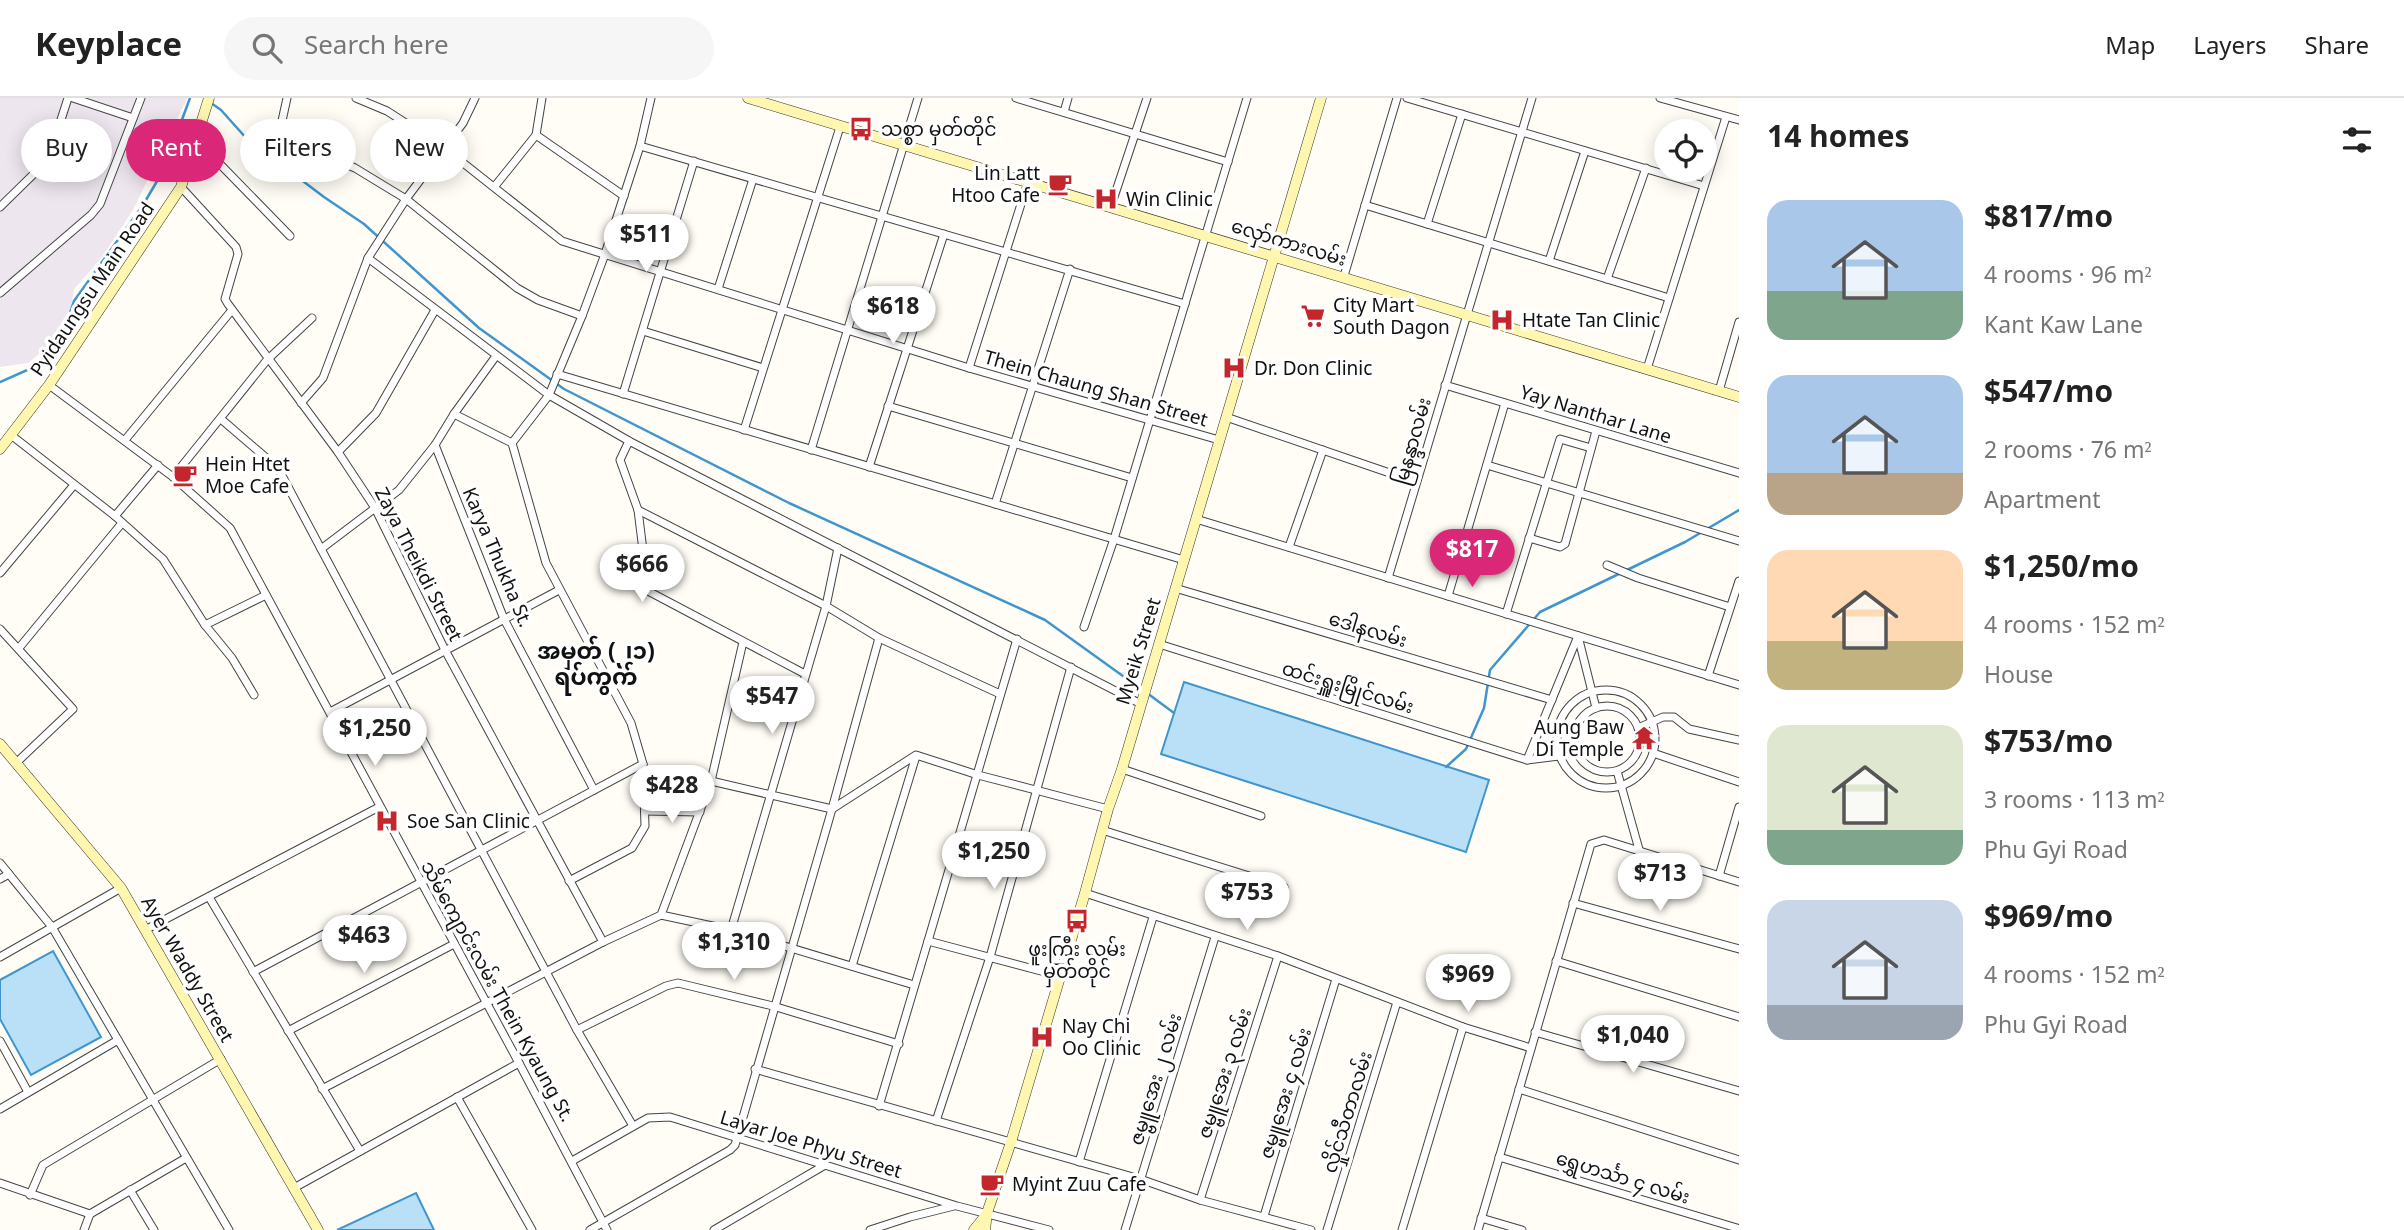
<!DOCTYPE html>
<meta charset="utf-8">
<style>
body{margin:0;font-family:Georgia,"Noto Sans Myanmar",serif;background:#f6f6f6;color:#222;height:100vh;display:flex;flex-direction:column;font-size:26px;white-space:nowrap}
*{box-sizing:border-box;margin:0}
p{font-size:23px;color:#767676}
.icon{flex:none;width:38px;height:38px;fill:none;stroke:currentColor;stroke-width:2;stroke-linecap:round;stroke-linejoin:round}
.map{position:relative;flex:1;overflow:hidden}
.sheet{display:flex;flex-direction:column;background:#fff;width:665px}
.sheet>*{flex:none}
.banner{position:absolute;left:21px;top:21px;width:665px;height:63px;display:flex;gap:14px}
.buttons{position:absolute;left:1654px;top:21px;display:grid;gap:14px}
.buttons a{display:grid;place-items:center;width:63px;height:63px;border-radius:50%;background:#fff;box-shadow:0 4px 18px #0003;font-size:35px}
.price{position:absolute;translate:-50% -60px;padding:0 16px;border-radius:24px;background:#fff;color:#222;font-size:23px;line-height:46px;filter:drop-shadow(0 2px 4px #0008)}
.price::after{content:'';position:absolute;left:50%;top:42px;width:21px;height:16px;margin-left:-10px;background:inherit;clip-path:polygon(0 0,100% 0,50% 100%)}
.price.selected{background:#db2777;color:#fff}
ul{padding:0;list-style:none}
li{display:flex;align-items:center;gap:21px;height:175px;padding:0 28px}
li span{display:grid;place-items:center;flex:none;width:196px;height:140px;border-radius:21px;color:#555}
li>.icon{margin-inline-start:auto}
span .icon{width:84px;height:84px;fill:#fffc;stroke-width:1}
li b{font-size:30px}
h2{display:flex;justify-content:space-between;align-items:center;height:84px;padding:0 28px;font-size:30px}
.chip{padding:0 24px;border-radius:32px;background:#fff;box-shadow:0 4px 18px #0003;font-size:24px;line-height:63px}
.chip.selected{background:#db2777;color:#fff}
header{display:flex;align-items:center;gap:42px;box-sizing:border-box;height:98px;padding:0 35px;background:#fff;border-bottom:2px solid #e0e0e0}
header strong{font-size:33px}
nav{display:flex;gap:38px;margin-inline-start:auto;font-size:24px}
.search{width:490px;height:63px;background:#f6f6f6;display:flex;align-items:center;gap:18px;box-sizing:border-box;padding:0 24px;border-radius:38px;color:#767676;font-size:26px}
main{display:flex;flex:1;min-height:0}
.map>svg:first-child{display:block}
</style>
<header>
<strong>Keyplace</strong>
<div class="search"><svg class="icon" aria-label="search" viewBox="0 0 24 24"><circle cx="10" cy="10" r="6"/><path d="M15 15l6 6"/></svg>Search here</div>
<nav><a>Map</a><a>Layers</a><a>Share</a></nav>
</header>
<main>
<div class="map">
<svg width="1739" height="1132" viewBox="0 0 1739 1132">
<rect width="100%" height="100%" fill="#fffdf5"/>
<polygon fill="#eee6ef" points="0,0 187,0 133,112 102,159 74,191 70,216 50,247 28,265 0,269"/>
<g fill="#b9e0f7" stroke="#3f96cf" stroke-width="2">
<polygon points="1184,584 1489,682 1466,754 1161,656"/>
<polygon points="53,853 101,939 31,977 0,921 0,882"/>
<polygon points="416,1095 434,1132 337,1132"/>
</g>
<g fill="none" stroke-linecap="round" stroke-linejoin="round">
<g stroke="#3f96cf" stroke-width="2.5">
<polyline points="204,0 221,12 247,41 324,99 364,126 479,230 564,291 789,405 1045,522 1141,591"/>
<polyline points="0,284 43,265 61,243 74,203 143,107 163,73 190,0"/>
<polyline points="1147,595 1174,615"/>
<polyline points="1446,669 1466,651 1484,610 1490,572 1540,514 1685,444 1739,412"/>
</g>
<g stroke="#444" stroke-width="9">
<g id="street">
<polyline points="73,0 133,20"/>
<polyline points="287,0 280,32 282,39 355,70 406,101 517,190 538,202 582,218"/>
<polyline points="356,0 387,13 443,49 562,143 969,270 1219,342"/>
<polyline points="1016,0 1228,64"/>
<polyline points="1407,0 1704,88"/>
<polyline points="1660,0 1739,22"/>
<polyline points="1064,14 1068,0"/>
<polyline points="536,37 624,98"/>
<polyline points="640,48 1185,206"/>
<polyline points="192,53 215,61 290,138"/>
<polyline points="495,88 536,37 542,0"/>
<polyline points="181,89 236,149 238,156 225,201 228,206 338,354 375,410 445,552 603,844"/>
<polyline points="1365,107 1669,200"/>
<polyline points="1111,108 1147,0"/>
<polyline points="0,109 48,62 68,0"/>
<polyline points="1427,126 1462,16"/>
<polyline points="368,160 549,297 629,343 1141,606"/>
<polyline points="1549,163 1585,53"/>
<polyline points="1344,178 1397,0"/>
<polyline points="1607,181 1646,70"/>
<polyline points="718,191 753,81"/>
<polyline points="0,195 91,117 100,106 141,0"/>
<polyline points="643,233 763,270"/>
<polyline points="969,270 1028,84"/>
<polyline points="1647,271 1726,19"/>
<polyline points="557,276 1184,462"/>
<polyline points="49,287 173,379 230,430 519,965 607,1132"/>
<polyline points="1445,287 1739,375"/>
<polyline points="1719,293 1739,224"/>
<polyline points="623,296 694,63"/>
<polyline points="301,305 323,280 368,160 406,101 463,25 475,0"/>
<polyline points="888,308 1132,380"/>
<polyline points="454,316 512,345 546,465 631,625 643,666 645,728 632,750 569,783"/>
<polyline points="1226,319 1416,384"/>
<polyline points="221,321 278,370 577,932 633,1028"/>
<polyline points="744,332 840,29"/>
<polyline points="11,337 115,418 163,461 205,527 266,497"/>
<polyline points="125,342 232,212"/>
<polyline points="629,343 620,362 638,412 648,493 805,576"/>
<polyline points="512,345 549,297 582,218 605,156 640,48 651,0"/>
<polyline points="435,347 504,521 594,692"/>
<polyline points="811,352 918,0"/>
<polyline points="338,354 376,315 435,212"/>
<polyline points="1487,367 1739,443"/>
<polyline points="869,369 944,136"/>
<polyline points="173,379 267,262 312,220"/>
<polyline points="995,406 1070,171"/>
<polyline points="638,412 826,508 879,540 1000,596"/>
<polyline points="115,418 158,367"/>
<polyline points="1196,421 1739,587"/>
<polyline points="1529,440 1560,449 1565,446 1596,333"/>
<polyline points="1289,449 1323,352"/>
<polyline points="321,451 399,392 435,347 454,316 496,258"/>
<polyline points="1607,467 1638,480 1730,509"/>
<polyline points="0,475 74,387"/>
<polyline points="1388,480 1532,0"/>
<polyline points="1175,490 1552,602"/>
<polyline points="1448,498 1505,305"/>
<polyline points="1506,516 1560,341 1591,350"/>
<polyline points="205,527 232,560 254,597"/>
<polyline points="1084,529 1114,441 1247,0"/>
<polyline points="0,531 73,611 16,665"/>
<polyline points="1578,538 1596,610"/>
<polyline points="1159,546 1527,662 1559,658 1576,652"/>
<polyline points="19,550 122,425"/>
<polyline points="1708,578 1739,483"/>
<circle cx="1606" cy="641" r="49"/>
<circle cx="1607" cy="641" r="33"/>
<polyline points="330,614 559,492"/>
<polyline points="1638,630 1663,619 1674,619 1689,631 1739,642"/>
<polyline points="1653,655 1739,684"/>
<polyline points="1527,662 1578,538"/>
<polyline points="1122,671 1261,718"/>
<polyline points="1617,673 1640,755"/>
<polyline points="711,683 832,711 879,540"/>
<polyline points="645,713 700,714"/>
<polyline points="1102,732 1284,789"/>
<polyline points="0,765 52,829 229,1132"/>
<polyline points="1719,778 1739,709"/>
<polyline points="0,781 9,776"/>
<polyline points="1085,795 1278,858 1463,929 1531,950"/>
<polyline points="209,799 360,1053"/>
<polyline points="1573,805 1739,851"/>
<polyline points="661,817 711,683 743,544"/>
<polyline points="145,832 379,709"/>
<polyline points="731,832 826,508 838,450"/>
<polyline points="928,843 1017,541"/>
<polyline points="0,859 121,790"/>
<polyline points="1556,863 1739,919"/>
<polyline points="852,868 916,658"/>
<polyline points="253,874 643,666"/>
<polyline points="577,932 666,888 678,885 773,908 899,946"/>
<polyline points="288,933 454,846"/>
<polyline points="1535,934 1739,993"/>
<polyline points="0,943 28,994"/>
<polyline points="755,971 1140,1081 1200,1102 1311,1132"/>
<polyline points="322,991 603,844 661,817 731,832 914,887"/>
<polyline points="1519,991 1739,1062"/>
<polyline points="457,999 532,1132"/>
<polyline points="879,1008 928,843 1060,878"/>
<polyline points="0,1011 118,942"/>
<polyline points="936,1023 990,859 1071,569"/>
<polyline points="1499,1059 1737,1130"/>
<polyline points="572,1063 648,1020 670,1019 957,1108 1049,1132"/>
<polyline points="1079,1064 1153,819"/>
<polyline points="0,1085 90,1116"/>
<polyline points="294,1090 519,965"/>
<polyline points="130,1092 154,1132"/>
<polyline points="30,1097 43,1067 221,961"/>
<polyline points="1200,1102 1278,858"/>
<polyline points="1264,1118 1336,881"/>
<polyline points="1481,1120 1522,1132"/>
<polyline points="84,1132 90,1116 186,1060"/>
<polyline points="590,1132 730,1052 735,1047 832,711 916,657 978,677 1108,711"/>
<polyline points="714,1132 825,1067"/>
<polyline points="870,1132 910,1119 954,1108"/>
<polyline points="1125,1132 1215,839"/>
<polyline points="1327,1132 1397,904"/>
<polyline points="1402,1132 1463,929"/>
<polyline points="1478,1132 1591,746 1604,742 1739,784"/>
</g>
</g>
<g stroke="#333" stroke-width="11">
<g id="secondary">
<polyline points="748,0 1739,299"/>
<polyline points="0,351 49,287 181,89 209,0"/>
<polyline points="0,646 121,790 318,1132"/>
<polyline points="974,1132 987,1116"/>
<polyline points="985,1132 987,1115 1011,1044 1085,795 1108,711 1122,671 1321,0"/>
</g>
</g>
<use href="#street" stroke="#fff" stroke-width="7"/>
<use href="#secondary" stroke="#fff6b0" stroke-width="10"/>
</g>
<defs>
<g id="bus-bare" transform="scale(1.89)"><path d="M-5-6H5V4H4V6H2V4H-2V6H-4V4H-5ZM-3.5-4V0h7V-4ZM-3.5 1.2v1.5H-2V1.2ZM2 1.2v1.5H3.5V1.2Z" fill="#c4262e" stroke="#fff" stroke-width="2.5" paint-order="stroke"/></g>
<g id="cafe-bare" transform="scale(1.89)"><path d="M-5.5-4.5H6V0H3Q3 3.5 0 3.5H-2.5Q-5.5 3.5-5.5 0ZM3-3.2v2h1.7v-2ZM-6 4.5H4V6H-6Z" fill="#c4262e" stroke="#fff" stroke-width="2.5" paint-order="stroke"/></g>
<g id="hospital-bare" transform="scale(1.89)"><path d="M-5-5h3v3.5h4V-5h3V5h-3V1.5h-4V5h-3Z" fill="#c4262e" stroke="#fff" stroke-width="2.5" paint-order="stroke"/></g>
<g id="supermarket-bare" transform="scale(1.89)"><path d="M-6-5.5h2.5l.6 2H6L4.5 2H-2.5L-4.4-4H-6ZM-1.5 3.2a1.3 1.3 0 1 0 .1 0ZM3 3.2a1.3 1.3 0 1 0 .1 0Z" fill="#c4262e" stroke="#fff" stroke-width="2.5" paint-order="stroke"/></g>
<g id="temple-bare" transform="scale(1.89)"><path d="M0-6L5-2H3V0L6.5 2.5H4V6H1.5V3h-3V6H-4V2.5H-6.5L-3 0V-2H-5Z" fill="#c4262e" stroke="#fff" stroke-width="2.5" paint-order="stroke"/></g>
</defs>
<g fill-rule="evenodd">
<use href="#bus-bare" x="861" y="31"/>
<use href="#cafe-bare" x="1060" y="86"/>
<use href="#hospital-bare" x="1106" y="101"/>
<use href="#supermarket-bare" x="1313" y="218"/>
<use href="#hospital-bare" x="1502" y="222"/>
<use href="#hospital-bare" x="1234" y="270"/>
<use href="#cafe-bare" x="185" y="377"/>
<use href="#temple-bare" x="1644" y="640"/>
<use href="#hospital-bare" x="387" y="723"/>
<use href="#bus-bare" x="1077" y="823"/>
<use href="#hospital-bare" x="1042" y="939"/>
<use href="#cafe-bare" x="992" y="1086"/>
</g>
<g text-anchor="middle" stroke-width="7" stroke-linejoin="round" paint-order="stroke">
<g font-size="19" fill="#111" stroke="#fff" text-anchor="start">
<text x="881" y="38">သစ္စာ မှတ်တိုင်</text>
<text x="1040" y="82" text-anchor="end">Lin Latt<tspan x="1040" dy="22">Htoo Cafe</tspan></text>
<text x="1126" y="108">Win Clinic</text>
<text x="1333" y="214">City Mart<tspan x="1333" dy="22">South Dagon</tspan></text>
<text x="1522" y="229">Htate Tan Clinic</text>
<text x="1254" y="277">Dr. Don Clinic</text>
<text x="205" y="373">Hein Htet<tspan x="205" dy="22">Moe Cafe</tspan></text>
<text x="1624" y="636" text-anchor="end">Aung Baw<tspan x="1624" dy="22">Di Temple</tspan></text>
<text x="407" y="730">Soe San Clinic</text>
<text x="1077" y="858" text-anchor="middle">ဖူးကြီး လမ်း<tspan x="1077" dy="22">မှတ်တိုင်</tspan></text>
<text x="1062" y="935">Nay Chi<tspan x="1062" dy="22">Oo Clinic</tspan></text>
<text x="1012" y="1093">Myint Zuu Cafe</text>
</g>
<g font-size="19" fill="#111" stroke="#fff">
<text transform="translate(1289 144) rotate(17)" y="7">လှော်ကားလမ်း</text>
<text transform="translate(92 191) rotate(-56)" y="7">Pyidaungsu Main Road</text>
<text transform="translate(1096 290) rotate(16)" y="7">Thein Chaung Shan Street</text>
<text transform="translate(1596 316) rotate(17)" y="7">Yay Nanthar Lane</text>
<text transform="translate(1412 343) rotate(-74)" y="7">မြနန္ဒာလမ်း</text>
<text transform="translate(498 459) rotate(67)" y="7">Karya Thukha St.</text>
<text transform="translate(419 466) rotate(63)" y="7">Zaya Theikdi Street</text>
<text transform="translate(1368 531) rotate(17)" y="7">ဒေါနလမ်း</text>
<text transform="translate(1138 553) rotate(-73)" y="7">Myeik Street</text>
<text transform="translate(1348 589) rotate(17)" y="7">ထင်းရှူးမြိုင်လမ်း</text>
<text transform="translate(188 871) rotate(60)" y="7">Ayer Waddy Street</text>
<text transform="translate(498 893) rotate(61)" y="7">သိမ်ကျောင်းလမ်း Thein Kyaung St.</text>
<text transform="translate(1224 975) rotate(-72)" y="7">ဇမ္ဗူအေး ၃ လမ်း</text>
<text transform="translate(1155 981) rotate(-73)" y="7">ဇမ္ဗူအေး ၂ လမ်း</text>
<text transform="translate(1285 995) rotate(-73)" y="7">ဇမ္ဗူအေး ၄ လမ်း</text>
<text transform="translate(1347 1014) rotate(-73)" y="7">လှိုင်သီတာလမ်း</text>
<text transform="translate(811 1046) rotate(17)" y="7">Layar Joe Phyu Street</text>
<text transform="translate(1623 1079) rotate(17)" y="7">ရွှေဟင်္သာ ၄ လမ်း</text>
</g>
<g font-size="23" font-weight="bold" fill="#111" stroke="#fff">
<text x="596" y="561">အမှတ် (၂၁)<tspan x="596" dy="26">ရပ်ကွက်</tspan></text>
</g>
</g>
</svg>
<div class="buttons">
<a><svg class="icon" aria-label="locate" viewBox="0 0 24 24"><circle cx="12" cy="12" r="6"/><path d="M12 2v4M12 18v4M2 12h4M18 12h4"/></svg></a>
</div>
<b class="price" style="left:646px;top:176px">$511</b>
<b class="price" style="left:893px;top:248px">$618</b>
<b class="price selected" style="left:1472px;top:491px">$817</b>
<b class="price" style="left:642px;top:506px">$666</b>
<b class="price" style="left:772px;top:638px">$547</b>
<b class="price" style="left:375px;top:670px">$1,250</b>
<b class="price" style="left:672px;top:727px">$428</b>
<b class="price" style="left:994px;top:793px">$1,250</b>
<b class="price" style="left:1660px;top:815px">$713</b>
<b class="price" style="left:1247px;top:834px">$753</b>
<b class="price" style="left:364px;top:877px">$463</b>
<b class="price" style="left:734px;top:884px">$1,310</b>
<b class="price" style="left:1468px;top:916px">$969</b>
<b class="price" style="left:1633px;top:977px">$1,040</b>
<div class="banner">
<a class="chip">Buy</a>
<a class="chip selected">Rent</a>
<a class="chip">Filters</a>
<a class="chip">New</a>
</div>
</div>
<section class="sheet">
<h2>14 homes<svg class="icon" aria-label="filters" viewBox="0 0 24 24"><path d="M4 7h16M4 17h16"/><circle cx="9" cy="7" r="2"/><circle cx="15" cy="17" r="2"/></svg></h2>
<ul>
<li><span style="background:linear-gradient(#a9c7e8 65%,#7fa58c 0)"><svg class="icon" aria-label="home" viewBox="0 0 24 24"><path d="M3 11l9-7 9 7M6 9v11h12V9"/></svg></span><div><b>$817/mo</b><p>4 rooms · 96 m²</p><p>Kant Kaw Lane</p></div></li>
<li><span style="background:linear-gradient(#a9c7e8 70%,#b9a48a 0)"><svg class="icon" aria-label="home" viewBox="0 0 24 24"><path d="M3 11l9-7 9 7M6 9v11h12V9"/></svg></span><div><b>$547/mo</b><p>2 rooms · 76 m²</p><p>Apartment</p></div></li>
<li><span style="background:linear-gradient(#ffd9b3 65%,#c2b280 0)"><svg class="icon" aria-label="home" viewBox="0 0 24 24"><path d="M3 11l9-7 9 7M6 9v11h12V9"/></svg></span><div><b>$1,250/mo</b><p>4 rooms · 152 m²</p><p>House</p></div></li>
<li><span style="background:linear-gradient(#dfe7d0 75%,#7fa58c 0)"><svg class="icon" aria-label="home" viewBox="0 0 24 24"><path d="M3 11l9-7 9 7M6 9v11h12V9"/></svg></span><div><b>$753/mo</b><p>3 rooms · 113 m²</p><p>Phu Gyi Road</p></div></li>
<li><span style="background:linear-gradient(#c9d6e8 75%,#9aa5b1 0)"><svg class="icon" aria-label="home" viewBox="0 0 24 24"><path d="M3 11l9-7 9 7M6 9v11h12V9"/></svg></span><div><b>$969/mo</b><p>4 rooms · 152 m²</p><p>Phu Gyi Road</p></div></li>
</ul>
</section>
</main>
